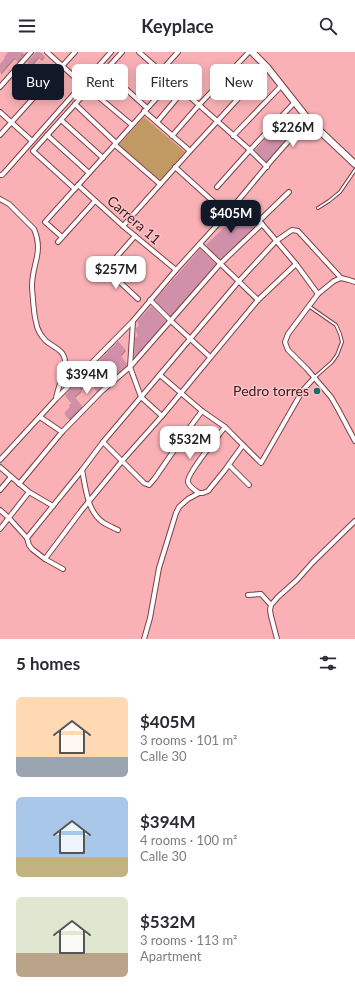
<!DOCTYPE html>
<meta charset="utf-8">
<style>
body{margin:0;font-family:Lato,sans-serif;background:#f2f2f3;color:#2b2b33;height:100vh;display:flex;flex-direction:column;font-size:15px;white-space:nowrap}
*{box-sizing:border-box;margin:0}
p{font-size:13px;color:#7c7c81}
.icon{flex:none;width:22px;height:22px;fill:none;stroke:currentColor;stroke-width:2;stroke-linecap:round;stroke-linejoin:round}
.map{position:relative;height:587px;overflow:hidden}
.panel{display:flex;flex-direction:column;background:#fff;flex:1}
.panel>*{flex:none}
.banner{position:absolute;left:12px;top:12px;width:331px;height:36px;display:flex;gap:8px}
.price{position:absolute;translate:-50% -34px;padding:0 9px;border-radius:8px;background:#fff;color:#222;font-size:13px;line-height:26px;filter:drop-shadow(0 1px 2px #0008)}
.price::after{content:'';position:absolute;left:50%;top:24px;width:12px;height:9px;margin-left:-6px;background:inherit;clip-path:polygon(0 0,100% 0,50% 100%)}
.price.selected{background:#111827;color:#fff}
ul{padding:0;list-style:none}
li{display:flex;align-items:center;gap:12px;height:100px;padding:0 16px}
li span{display:grid;place-items:center;flex:none;width:112px;height:80px;border-radius:6px;color:#555}
li>.icon{margin-inline-start:auto}
span .icon{width:48px;height:48px;fill:#fffc;stroke-width:1}
li b{font-size:17px}
h2{display:flex;justify-content:space-between;align-items:center;height:48px;padding:0 16px;font-size:17px}
.chip{padding:0 14px;border-radius:6px;background:#fff;box-shadow:0 2px 10px #0003;font-size:14px;line-height:36px}
.chip.selected{background:#111827;color:#fff}
header{display:flex;justify-content:space-between;align-items:center;height:52px;padding:0 16px;background:#fff;font-size:18px;font-weight:700}
.map>svg:first-child{display:block}
</style>
<header><svg class="icon" aria-label="menu" viewBox="0 0 24 24"><path d="M4 6h16M4 12h16M4 18h16"/></svg>Keyplace<svg class="icon" aria-label="search" viewBox="0 0 24 24"><circle cx="10" cy="10" r="6"/><path d="M15 15l6 6"/></svg></header>
<div class="map">
<svg width="355" height="587" viewBox="0 0 355 587">
<defs>
<filter id="shadow"><feDropShadow dx="1" dy="2" stdDeviation="0" flood-color="#0004"/></filter>
</defs>
<rect width="100%" height="100%" fill="#f9b1b6"/>
<polygon fill="#c19963" points="144,65 185,100 160,128 119,93"/>
<g fill="#d190a9" filter="url(#shadow)">
<polygon points="8,0 24,0 20,4 21,5 18,9 14,5 0,21 0,12 5,6 4,5"/>
<polygon points="36,0 40,0 44,3 41,7 38,4 31,13 27,10"/>
<polygon points="285,66 295,76 266,109 255,98"/>
<polygon points="242,158 257,172 220,207 206,193"/>
<polygon points="200,197 216,212 170,263 155,248"/>
<polygon points="151,254 166,269 134,305 135,286 138,283 136,280 136,276 140,273 137,270"/>
<polygon points="118,289 125,297 120,303 127,312 127,313 113,325 110,323 100,333 102,335 97,339 93,334 94,333 89,327 80,337 81,338 74,344 82,354 69,366 64,361 70,355 69,353 72,351 65,343"/>
</g>
<g fill="none" stroke-linecap="round" stroke-linejoin="round">
<g stroke="#7e4148" stroke-width="4">
<g id="lane">
<polyline points="318,156 329,149 340,140 355,118"/>
<polyline points="310,255 336,273 340,282 342,290 337,303 332,310 315,325"/>
</g>
</g>
<g stroke="#7e4148" stroke-width="6">
<g id="street">
<polyline points="47,0 82,32 89,37 132,73"/>
<polyline points="139,0 250,98 267,115"/>
<polyline points="105,18 147,56"/>
<polyline points="161,19 178,0"/>
<polyline points="0,35 31,0"/>
<polyline points="75,52 116,91"/>
<polyline points="144,59 190,99"/>
<polyline points="0,60 32,89"/>
<polyline points="61,68 103,106"/>
<polyline points="157,70 183,39"/>
<polyline points="0,83 75,0"/>
<polyline points="47,83 89,121"/>
<polyline points="172,84 199,53 249,0"/>
<polyline points="233,84 282,33"/>
<polyline points="115,93 160,132"/>
<polyline points="175,115 227,162"/>
<polyline points="0,123 2,123 4,121 111,0"/>
<polyline points="78,133 123,174 176,218"/>
<polyline points="217,135 250,98 294,51"/>
<polyline points="75,137 33,99 122,0"/>
<path d="M0 147 9 152 34 177C44 201 32 211 32 234 32 239 33 244 33 249 34 256 34 263 36 270 37 277 41 284 46 289 53 295 65 298 65 310 65 319 58 336 56 346"/>
<polyline points="238,149 262,172 296,212 318,242"/>
<polyline points="259,169 289,140"/>
<polyline points="123,174 190,99 267,15"/>
<polyline points="135,184 106,217 138,247"/>
<polyline points="62,185 45,170 172,29"/>
<polyline points="58,190 95,149"/>
<polyline points="200,192 258,248"/>
<polyline points="355,230 349,228 341,226 334,229 318,242 288,282 285,290 286,293 288,298 307,317 331,345 338,357 355,389"/>
<polyline points="150,248 171,269 210,305"/>
<polyline points="133,269 130,315 141,345 162,364"/>
<polyline points="160,323 202,359 225,375 261,411 303,338 315,325"/>
<polyline points="40,365 62,380"/>
<polyline points="103,390 144,431 149,433 155,426 190,375 202,359"/>
<polyline points="0,408 56,347 133,269 176,218 227,162 271,109 308,67"/>
<polyline points="229,413 249,433"/>
<polyline points="0,415 29,440 53,454"/>
<path d="M82 418C86 437 87 460 104 471 109 474 114 476 118 478"/>
<polyline points="19,432 62,380 102,339 130,315 220,212 262,172"/>
<polyline points="0,438 11,425"/>
<path d="M199 441C195 438 189 435 188 430 186 423 219 383 225 375"/>
<polyline points="0,458 9,466 27,486 29,493 32,497 45,507 63,517"/>
<polyline points="0,477 29,440"/>
<polyline points="27,486 82,418 103,390 239,229 276,189 292,178 298,179 341,226"/>
<polyline points="45,507 81,459 122,409 162,364 258,248 296,212"/>
<polyline points="248,543 261,542 271,553"/>
<polyline points="144,587 150,566 159,516 176,461 179,455 188,447 199,441 203,441 208,439 225,418 243,393"/>
<polyline points="277,587 271,564 270,558 271,553 278,545 297,528 313,510 355,469"/>
</g>
</g>
<g stroke="#7e4148" stroke-width="8">
<polyline id="secondary" points="252,0 267,15 308,67 321,80 355,112"/>
</g>
<use href="#lane" stroke="#fff" stroke-width="2"/>
<use href="#street" stroke="#fff" stroke-width="4"/>
<use href="#secondary" stroke="#fff" stroke-width="6"/>
</g>
<circle fill="#1f6b6a" stroke="#fec3c7" stroke-width="1.5" cx="317" cy="339" r="4"/>
<g text-anchor="middle" stroke-width="3" stroke-linejoin="round" paint-order="stroke">
<g font-size="14" fill="#371c1f" stroke="#fec3c7">
<text transform="translate(134 168) rotate(41)" y="5">Carrera 11</text>
</g>
<g font-size="14" fill="#371c1f" stroke="#fec3c7" text-anchor="end">
<text x="309" y="344">Pedro torres</text>
</g>
</g>
</svg>
<b class="price" style="left:293px;top:96px">$226M</b>
<b class="price selected" style="left:231px;top:182px">$405M</b>
<b class="price" style="left:116px;top:238px">$257M</b>
<b class="price" style="left:87px;top:343px">$394M</b>
<b class="price" style="left:190px;top:408px">$532M</b>
<div class="banner">
<a class="chip selected">Buy</a>
<a class="chip">Rent</a>
<a class="chip">Filters</a>
<a class="chip">New</a>
</div>
</div>
<section class="panel">
<h2>5 homes<svg class="icon" aria-label="filters" viewBox="0 0 24 24"><path d="M4 7h16M4 17h16"/><circle cx="9" cy="7" r="2"/><circle cx="15" cy="17" r="2"/></svg></h2>
<ul>
<li><span style="background:linear-gradient(#ffd9b3 75%,#9aa5b1 0)"><svg class="icon" aria-label="home" viewBox="0 0 24 24"><path d="M3 11l9-7 9 7M6 9v11h12V9"/></svg></span><div><b>$405M</b><p>3 rooms · 101 m²</p><p>Calle 30</p></div></li>
<li><span style="background:linear-gradient(#a9c7e8 75%,#c2b280 0)"><svg class="icon" aria-label="home" viewBox="0 0 24 24"><path d="M3 11l9-7 9 7M6 9v11h12V9"/></svg></span><div><b>$394M</b><p>4 rooms · 100 m²</p><p>Calle 30</p></div></li>
<li><span style="background:linear-gradient(#dfe7d0 70%,#b9a48a 0)"><svg class="icon" aria-label="home" viewBox="0 0 24 24"><path d="M3 11l9-7 9 7M6 9v11h12V9"/></svg></span><div><b>$532M</b><p>3 rooms · 113 m²</p><p>Apartment</p></div></li>
</ul>
</section>
